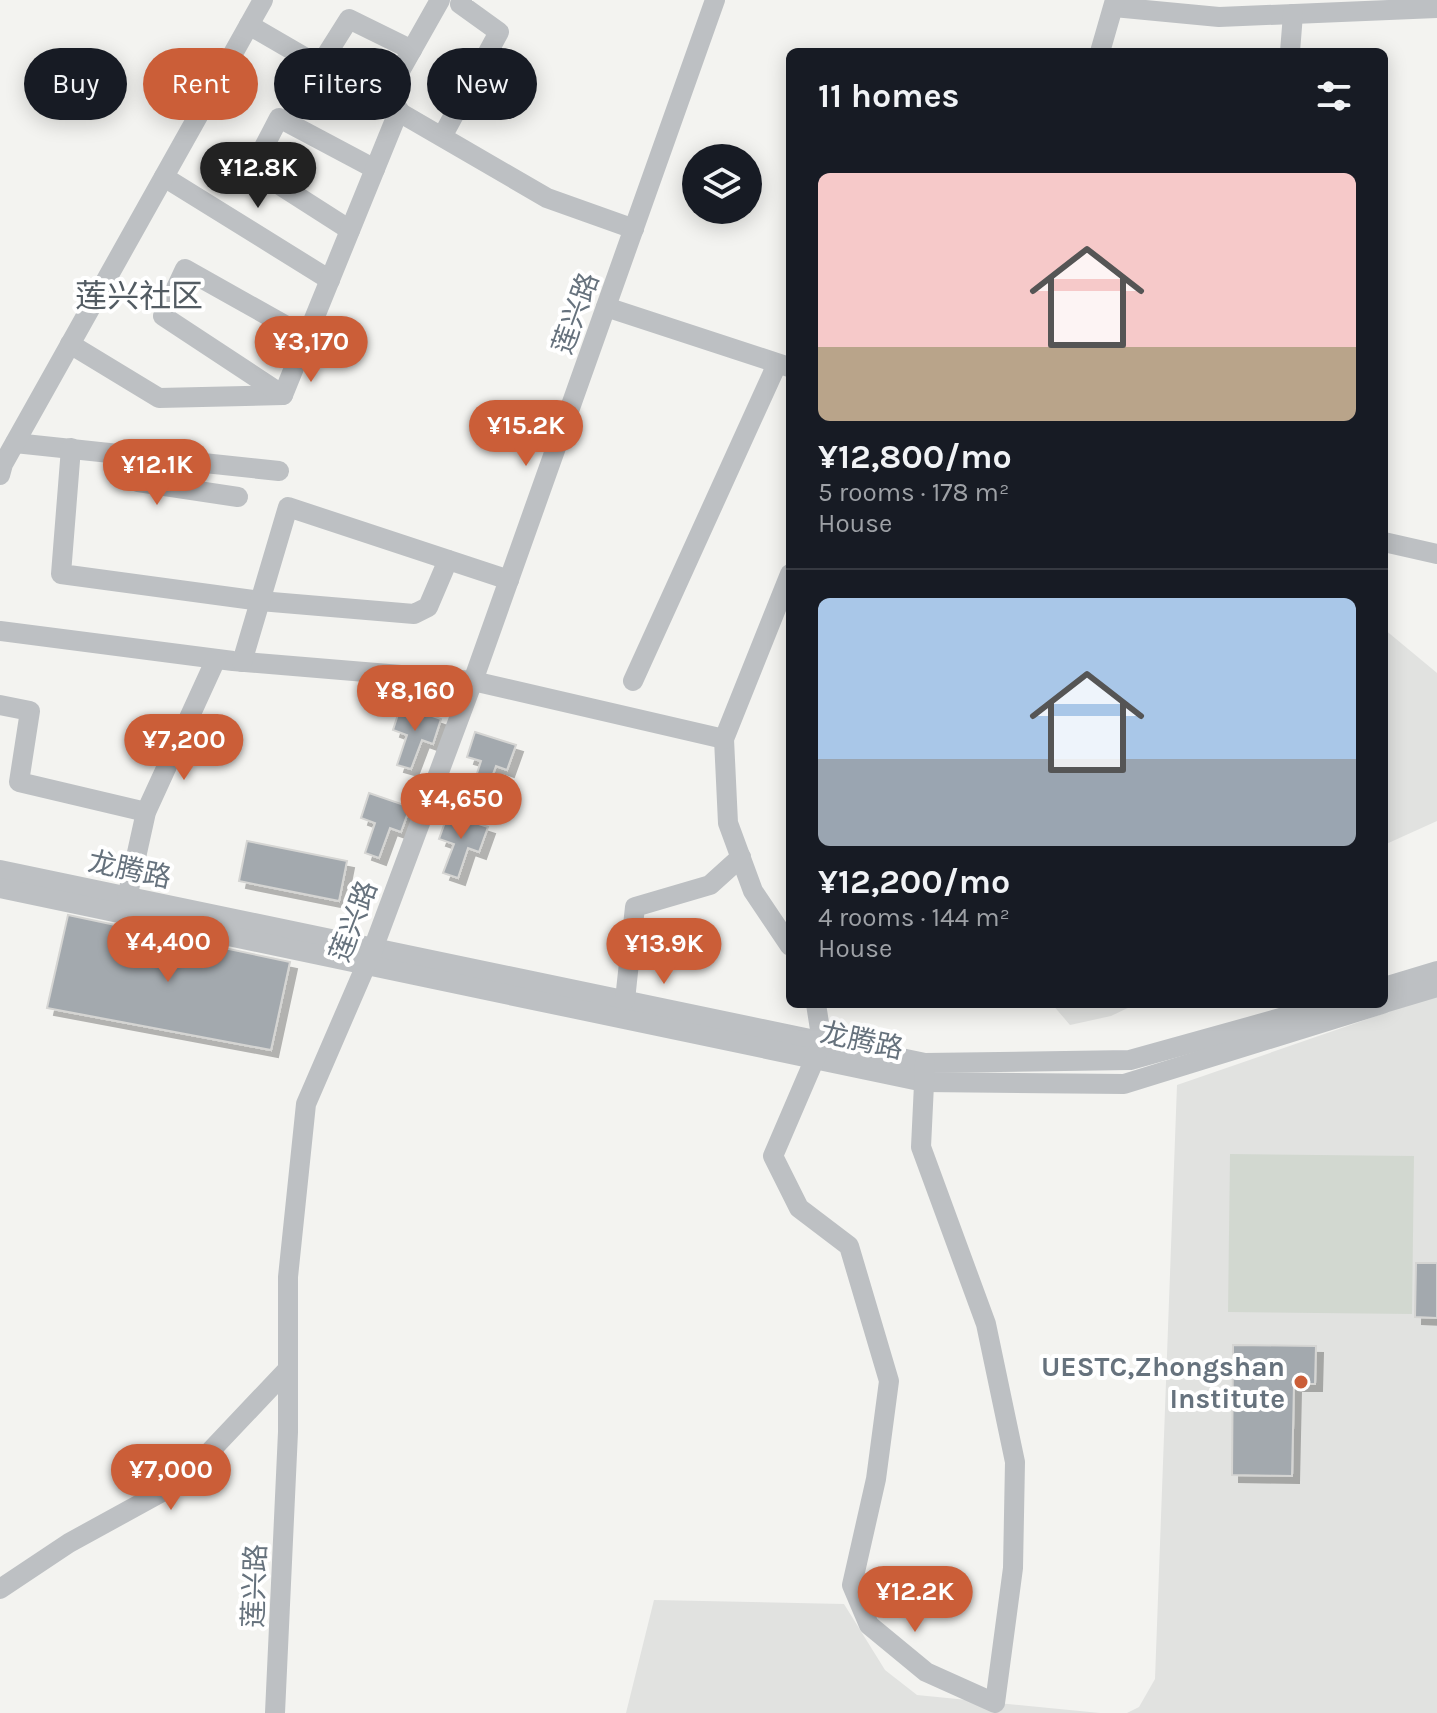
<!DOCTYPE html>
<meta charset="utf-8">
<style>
body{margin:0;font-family:Karla,"Noto Sans SC",sans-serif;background:#242831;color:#f1f3f6;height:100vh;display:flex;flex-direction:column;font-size:30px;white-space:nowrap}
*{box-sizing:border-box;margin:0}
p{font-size:26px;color:#9ea1a6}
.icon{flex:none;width:44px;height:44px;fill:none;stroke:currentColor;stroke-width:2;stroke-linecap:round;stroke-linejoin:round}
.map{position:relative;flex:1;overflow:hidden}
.drawer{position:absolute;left:786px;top:48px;width:602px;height:960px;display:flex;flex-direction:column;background:#171b24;border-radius:12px;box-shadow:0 4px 20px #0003}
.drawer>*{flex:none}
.banner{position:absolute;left:24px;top:48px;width:642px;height:72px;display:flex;gap:16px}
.buttons{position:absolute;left:682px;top:144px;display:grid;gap:16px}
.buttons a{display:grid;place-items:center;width:80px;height:80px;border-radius:50%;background:#171b24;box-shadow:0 4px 20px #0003;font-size:40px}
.price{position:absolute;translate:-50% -68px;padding:0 18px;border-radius:28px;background:#cb5e38;color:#fff;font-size:26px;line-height:52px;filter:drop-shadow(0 2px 4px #0008)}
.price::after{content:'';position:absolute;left:50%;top:48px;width:24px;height:18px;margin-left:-12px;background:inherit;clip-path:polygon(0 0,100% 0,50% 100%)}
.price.current{background:#222;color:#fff}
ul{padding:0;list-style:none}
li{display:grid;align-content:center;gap:16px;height:424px;padding:0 32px}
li+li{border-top:2px solid #363941}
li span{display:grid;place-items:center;height:248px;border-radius:12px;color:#555}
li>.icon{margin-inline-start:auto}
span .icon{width:144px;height:144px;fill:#fffc;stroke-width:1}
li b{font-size:34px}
h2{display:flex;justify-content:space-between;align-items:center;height:96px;padding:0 32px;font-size:34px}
.tag{padding:0 28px;border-radius:36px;background:#171b24;box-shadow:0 4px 20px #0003;font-size:28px;line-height:72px}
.tag.current{background:#cb5e38;color:#fff}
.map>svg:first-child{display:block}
</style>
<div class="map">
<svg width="1437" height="1713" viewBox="0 0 1437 1713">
<defs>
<filter id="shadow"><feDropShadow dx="7" dy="7" stdDeviation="0" flood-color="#0004"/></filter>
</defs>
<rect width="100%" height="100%" fill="#f3f3f0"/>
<g fill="#e1e2e0">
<polygon points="1384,629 1437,673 1437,821 1384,845"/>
<polygon points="1437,989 1437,1713 1127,1713 1139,1707 1155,1679 1177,1085 1388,1012"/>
<polygon points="1052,1004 1136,1004 1111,1016 1070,1025"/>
<polygon points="654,1600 844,1604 885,1670 917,1695 1100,1713 626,1713"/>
</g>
<polygon fill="#d2d8d0" points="1230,1154 1414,1156 1412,1314 1228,1312"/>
<g fill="#a3a9ae" stroke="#d5d5d3" stroke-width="2" filter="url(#shadow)">
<polygon points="401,705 441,719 433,744 422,740 411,769 397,765 407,735 393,730"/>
<polygon points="475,732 516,745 507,770 496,766 485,796 471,792 481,761 467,757"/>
<polygon points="369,793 410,807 401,832 390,828 379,858 365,853 375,823 361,818"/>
<polygon points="448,814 488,827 479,852 468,848 458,878 443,873 454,844 439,839"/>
<polygon points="247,841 347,861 339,901 239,881"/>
<polygon points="68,915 290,962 271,1050 47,1008"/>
<polygon points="1416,1263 1437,1263 1437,1318 1415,1317"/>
<polygon points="1233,1345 1316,1346 1315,1384 1294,1384 1292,1476 1232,1475"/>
</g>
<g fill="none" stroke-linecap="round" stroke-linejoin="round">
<g stroke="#bdc0c3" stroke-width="20">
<polyline points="1114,7 1219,17 1437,8"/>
<polyline points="249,25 547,198 634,229"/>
<polyline points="1100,52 1115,0"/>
<polyline points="1290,52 1293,14"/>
<polyline points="320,65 349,19 412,50"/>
<polyline points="383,101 440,0"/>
<polyline points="443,135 499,32 460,4 462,0"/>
<polyline points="164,177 330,280"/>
<polyline points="350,230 253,168 279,118 375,169"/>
<polyline points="606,307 789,367"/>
<polyline points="70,344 159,398 283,395 399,110"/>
<polyline points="283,395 163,316 185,269 306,337"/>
<polyline points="15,443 279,471"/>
<polyline points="71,448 61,574 260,601 414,614 428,607 448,560"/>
<polyline points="137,455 138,482 238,497"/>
<polyline points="0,475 3,464 263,0"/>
<polyline points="1384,542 1437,554"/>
<polyline points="790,574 724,739 728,823 753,891 790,946"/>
<polyline points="0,631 233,661 473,681 724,739"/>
<polyline points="242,662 288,507 509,580"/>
<polyline points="633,681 777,364"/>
<polyline points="0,705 30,711 19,782 146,812"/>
<polyline points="0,870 925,1063 1130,1060 1331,1004"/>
<polyline points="0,888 924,1082 1124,1084 1382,1004"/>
<polyline points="127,898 146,812 216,659"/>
<polyline points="1384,987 1437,971"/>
<polyline points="625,1000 635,907 710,885 741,857"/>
<polyline points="1384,1003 1437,987"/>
<polyline points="816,1004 822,1042 773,1156 799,1208 849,1246 889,1381 876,1479 852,1585 869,1625 926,1672 995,1703 1013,1568 1015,1462 986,1324 921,1147 925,1063"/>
<polyline points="0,1589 69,1543 182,1481 288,1369"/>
<polyline points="275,1713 288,1432 288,1277 306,1104 373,949 473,681 715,0"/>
</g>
</g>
<circle fill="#cb5e38" stroke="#fff" stroke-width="3" cx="1301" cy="1382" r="8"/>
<g text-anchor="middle" stroke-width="8" stroke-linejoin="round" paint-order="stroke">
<g font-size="28" fill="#66727d" stroke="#fff">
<text transform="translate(575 313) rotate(-70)" y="10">莲兴路</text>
<text transform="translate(130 869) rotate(12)" y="10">龙腾路</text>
<text transform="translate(353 921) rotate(-69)" y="10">莲兴路</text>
<text transform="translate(862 1040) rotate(12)" y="10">龙腾路</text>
<text transform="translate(254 1586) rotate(-88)" y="10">莲兴路</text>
</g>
<g font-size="28" font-weight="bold" fill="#66727d" stroke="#fff" text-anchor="end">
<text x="1285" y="1376">UESTC,Zhongshan<tspan x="1285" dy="32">Institute</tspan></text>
</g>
<g font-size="32" fill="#535c63" stroke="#fff">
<text x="139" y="307">莲兴社区</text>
</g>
</g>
</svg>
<div class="buttons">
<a><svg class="icon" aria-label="layers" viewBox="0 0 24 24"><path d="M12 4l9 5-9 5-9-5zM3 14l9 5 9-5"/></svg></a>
</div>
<b class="price current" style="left:258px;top:210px">¥12.8K</b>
<b class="price" style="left:311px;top:384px">¥3,170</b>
<b class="price" style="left:526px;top:468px">¥15.2K</b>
<b class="price" style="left:157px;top:507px">¥12.1K</b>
<b class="price" style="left:415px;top:733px">¥8,160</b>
<b class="price" style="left:184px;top:782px">¥7,200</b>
<b class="price" style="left:461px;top:841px">¥4,650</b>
<b class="price" style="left:168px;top:984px">¥4,400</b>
<b class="price" style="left:664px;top:986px">¥13.9K</b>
<b class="price" style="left:171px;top:1512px">¥7,000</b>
<b class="price" style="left:915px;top:1634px">¥12.2K</b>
<div class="banner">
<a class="tag">Buy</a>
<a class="tag current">Rent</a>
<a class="tag">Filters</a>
<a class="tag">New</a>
</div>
<section class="drawer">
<h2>11 homes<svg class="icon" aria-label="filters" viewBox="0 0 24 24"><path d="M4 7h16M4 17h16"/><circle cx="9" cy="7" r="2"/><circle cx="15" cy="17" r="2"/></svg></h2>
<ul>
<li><span style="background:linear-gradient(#f6c9c9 70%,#b9a48a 0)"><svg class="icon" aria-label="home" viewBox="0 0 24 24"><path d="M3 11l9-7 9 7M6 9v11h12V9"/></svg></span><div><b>¥12,800/mo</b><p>5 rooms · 178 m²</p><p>House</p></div></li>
<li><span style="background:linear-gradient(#a9c7e8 65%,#9aa5b1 0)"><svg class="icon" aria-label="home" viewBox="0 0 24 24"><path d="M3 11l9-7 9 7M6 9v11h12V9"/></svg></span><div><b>¥12,200/mo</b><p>4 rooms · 144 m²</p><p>House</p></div></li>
</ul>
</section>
</div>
